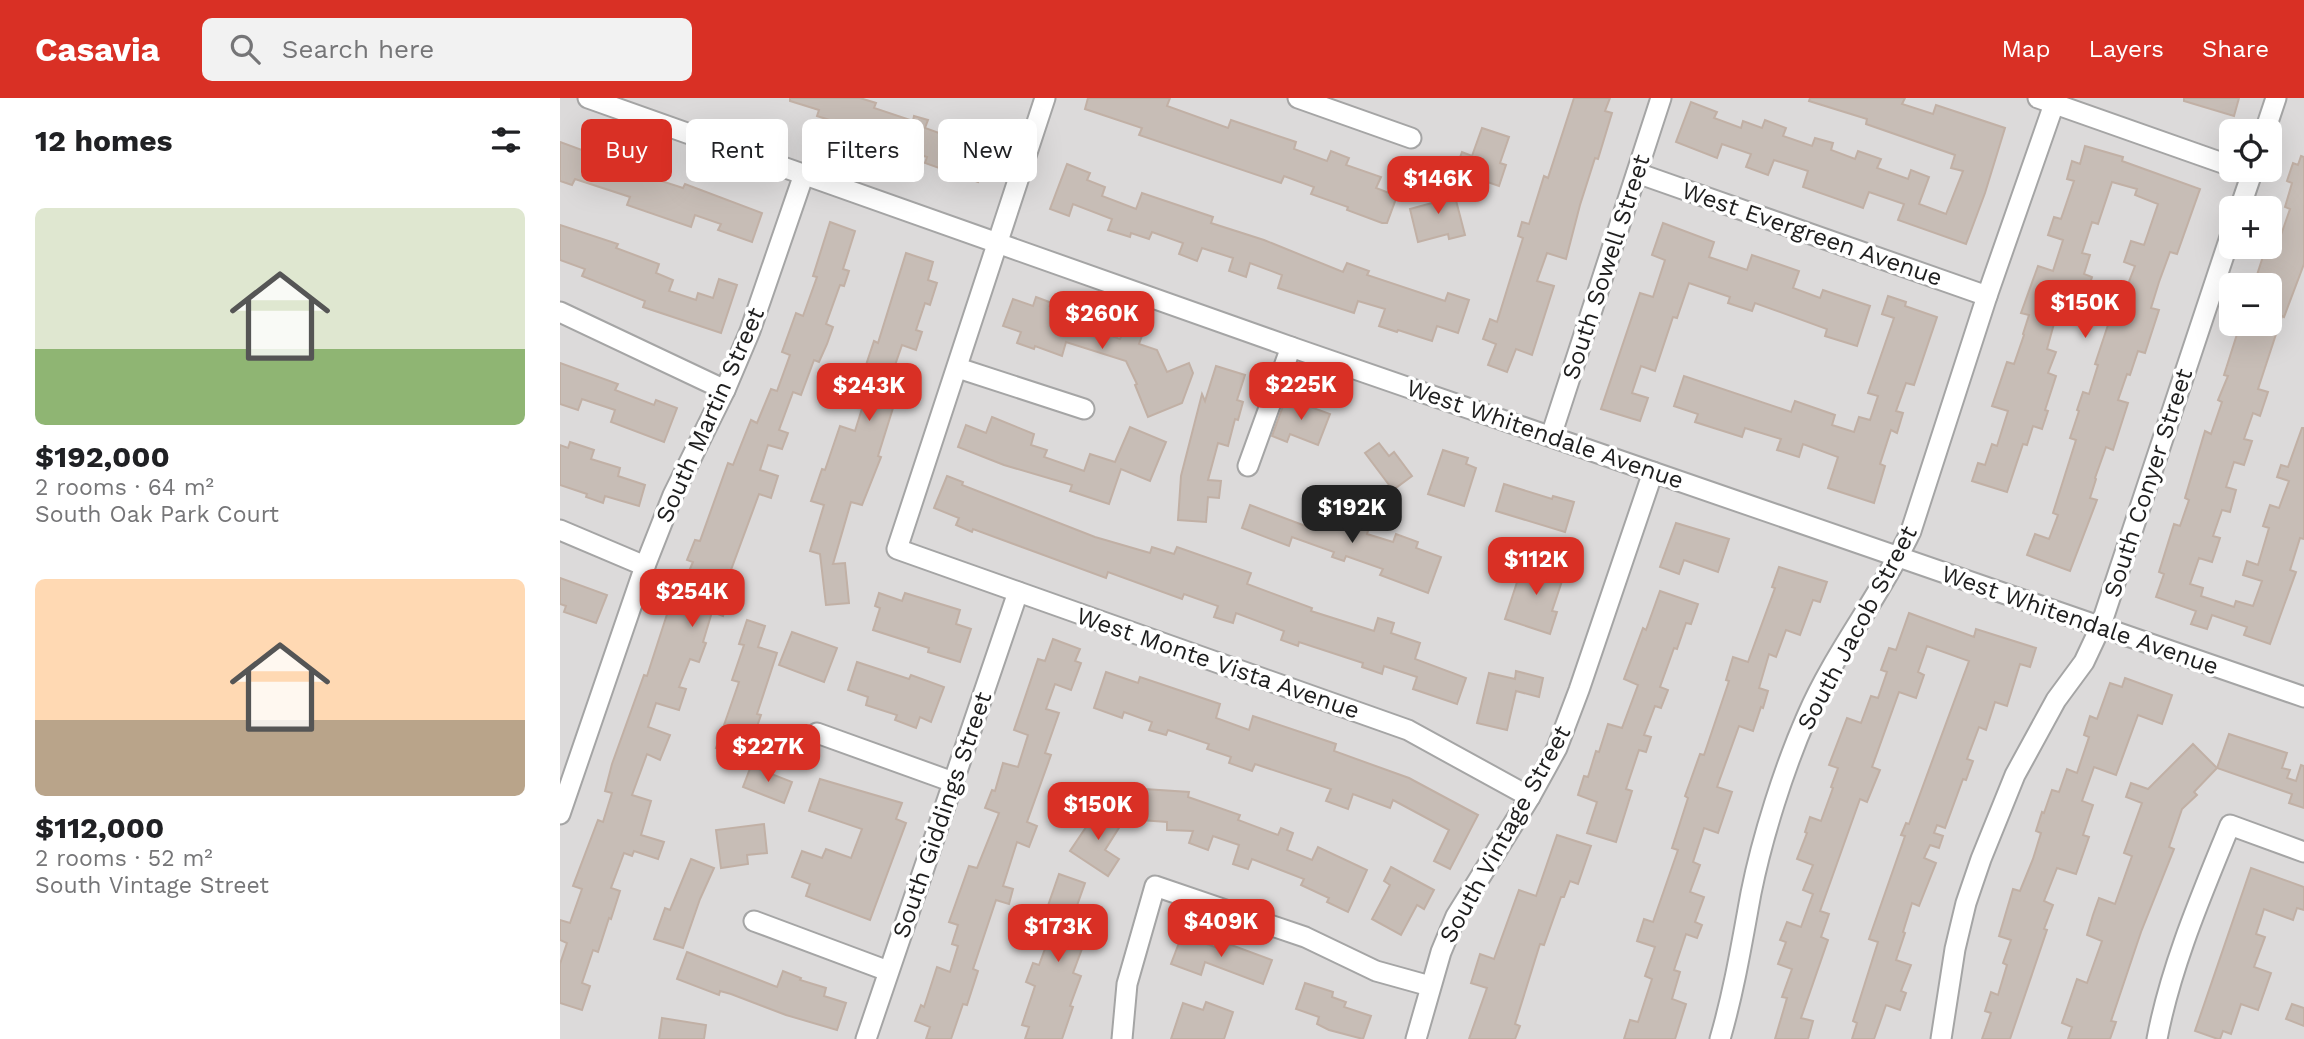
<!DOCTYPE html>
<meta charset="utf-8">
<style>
body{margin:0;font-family:"Work Sans",sans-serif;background:#f2f2f2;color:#202124;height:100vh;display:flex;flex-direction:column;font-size:26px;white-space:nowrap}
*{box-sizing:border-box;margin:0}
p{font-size:23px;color:#757577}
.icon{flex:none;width:38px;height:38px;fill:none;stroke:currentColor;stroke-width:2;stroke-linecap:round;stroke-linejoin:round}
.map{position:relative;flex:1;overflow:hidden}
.side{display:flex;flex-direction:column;background:#fff;width:560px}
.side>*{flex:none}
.banner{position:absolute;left:21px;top:21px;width:665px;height:63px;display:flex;gap:14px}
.controls{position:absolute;left:1659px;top:21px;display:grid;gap:14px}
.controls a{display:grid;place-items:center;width:63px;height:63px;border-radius:10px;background:#fff;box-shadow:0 7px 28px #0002;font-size:35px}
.price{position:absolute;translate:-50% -60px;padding:0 16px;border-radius:14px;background:#d93025;color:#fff;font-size:23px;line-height:46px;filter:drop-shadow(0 2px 4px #0008)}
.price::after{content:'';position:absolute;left:50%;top:42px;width:21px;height:16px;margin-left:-10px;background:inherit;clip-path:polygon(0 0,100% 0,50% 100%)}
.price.selected{background:#222;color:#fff}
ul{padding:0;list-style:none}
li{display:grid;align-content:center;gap:14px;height:371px;padding:0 35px}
li span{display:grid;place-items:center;height:217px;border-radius:10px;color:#555}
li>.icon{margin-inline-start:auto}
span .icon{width:126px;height:126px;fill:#fffc;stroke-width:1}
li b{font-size:30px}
h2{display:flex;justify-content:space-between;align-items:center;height:84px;padding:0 35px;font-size:30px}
.tag{padding:0 24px;border-radius:10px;background:#fff;box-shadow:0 7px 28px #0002;font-size:24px;line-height:63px}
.tag.selected{background:#d93025;color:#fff}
header{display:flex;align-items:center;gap:42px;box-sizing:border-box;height:98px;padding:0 35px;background:#d93025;color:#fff}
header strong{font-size:33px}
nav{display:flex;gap:38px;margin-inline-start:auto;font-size:24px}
.search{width:490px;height:63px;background:#f2f2f2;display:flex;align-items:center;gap:18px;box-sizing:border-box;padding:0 24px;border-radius:10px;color:#757577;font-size:26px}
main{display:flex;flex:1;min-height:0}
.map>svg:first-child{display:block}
</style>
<header>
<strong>Casavia</strong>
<div class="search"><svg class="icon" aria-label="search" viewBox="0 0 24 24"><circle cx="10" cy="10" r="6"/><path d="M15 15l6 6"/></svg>Search here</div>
<nav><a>Map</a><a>Layers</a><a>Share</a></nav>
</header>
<main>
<section class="side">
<h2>12 homes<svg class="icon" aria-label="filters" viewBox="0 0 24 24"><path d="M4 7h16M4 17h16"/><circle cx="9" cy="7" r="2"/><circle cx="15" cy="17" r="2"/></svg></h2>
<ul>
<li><span style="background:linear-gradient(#dfe7d0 65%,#8fb573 0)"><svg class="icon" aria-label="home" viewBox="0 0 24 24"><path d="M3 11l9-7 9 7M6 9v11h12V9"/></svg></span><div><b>$192,000</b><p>2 rooms · 64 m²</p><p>South Oak Park Court</p></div></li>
<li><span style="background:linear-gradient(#ffd9b3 65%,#b9a48a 0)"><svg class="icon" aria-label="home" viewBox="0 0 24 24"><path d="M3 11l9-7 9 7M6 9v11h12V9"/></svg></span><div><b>$112,000</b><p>2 rooms · 52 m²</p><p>South Vintage Street</p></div></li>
</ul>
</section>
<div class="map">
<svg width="1744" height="941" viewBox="0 0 1744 941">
<rect width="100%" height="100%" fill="#efebe3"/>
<path fill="#dcdada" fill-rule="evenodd" d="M0 0H1744V941H0ZM1671 33H1710V72H1671ZM1671 110H1710V149H1671ZM1671 187H1710V226H1671Z"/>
<g fill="#c7bdb6" stroke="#c1b0a5" stroke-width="2">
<polygon points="230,0 300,0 316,5 314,10 353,23 354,18 368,22 365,30 429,53 418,84 365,65 367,59 333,49 330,56 276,36 279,25 257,18 259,12 230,3"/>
<polygon points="528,0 610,0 607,8 668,30 671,22 736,44 734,51 767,63 771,53 789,60 786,67 821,79 816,90 837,98 827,125 822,125 787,112 788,109 751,96 754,89 724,78 721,85 579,37 582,30 525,11"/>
<polygon points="1014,0 1050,0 1045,13 1052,15 1038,61 1035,60 1020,107 1006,161 987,155 977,183 994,188 972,257 956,251 947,274 928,267 936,246 923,241 930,221 937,224 963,140 958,138 962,124 969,126 984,78 988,80"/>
<polygon points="1250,0 1345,0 1342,6 1373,16 1376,7 1445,30 1425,95 1406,146 1338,122 1344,106 1309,94 1303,110 1243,89 1248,73 1214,62 1208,77 1186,69 1191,56 1162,46 1157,60 1116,44 1131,4 1157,14 1154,20 1181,30 1183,23 1202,30 1205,22 1226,30 1223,38 1252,48 1255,40 1273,45 1271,52 1295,61 1298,53 1321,61 1317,70 1348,81 1351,72 1369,79 1359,106 1386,116 1403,73 1391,70 1395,57 1306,26 1307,21 1249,3"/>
<polygon points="1624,0 1679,0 1674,18 1624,3"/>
<polygon points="922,30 949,39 940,65 946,67 939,88 895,73 902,54 912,58"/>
<polygon points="0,44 41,59 39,65 77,78 80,70 97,76 95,81 123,90 125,86 202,115 192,144 158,132 161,126 135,117 131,129 67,107 70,99 15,81 12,87 0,83"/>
<polygon points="1525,48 1563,59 1562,63 1640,91 1617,156 1610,154 1599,184 1591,210 1599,212 1585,255 1578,253 1570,277 1567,276 1558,302 1568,305 1553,352 1546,349 1535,380 1536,381 1530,400 1537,402 1510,473 1467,457 1475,436 1489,441 1498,417 1493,415 1516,342 1510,340 1519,313 1517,312 1523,294 1529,296 1538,267 1535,266 1558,197 1563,199 1575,168 1564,164 1571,143 1584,147 1598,106 1575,97 1577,91 1552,84 1538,126 1532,124 1522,155 1530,157 1524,176 1532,179 1526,197 1515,193 1504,225 1495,222 1487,251 1496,254 1488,275 1496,278 1485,312 1488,313 1482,331 1473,328 1467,347 1463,346 1447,394 1412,383 1418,365 1425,367 1432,346 1437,348 1448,313 1432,308 1447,264 1454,266 1464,237 1463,236 1469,217 1461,215 1478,168 1493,173 1503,142 1488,137 1494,119 1501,121 1514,83 1507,81 1512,63 1520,66"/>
<polygon points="1741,58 1744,59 1744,166 1724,219 1722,218 1698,291 1708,294 1700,318 1693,315 1684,341 1692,343 1684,367 1674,364 1666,389 1676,392 1670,414 1662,412 1653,438 1660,440 1652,464 1639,460 1630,486 1643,490 1641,498 1674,509 1676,503 1693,508 1702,483 1683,477 1687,463 1698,467 1709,430 1703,428 1710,407 1719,410 1729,383 1717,379 1721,367 1728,369 1742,330 1744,330 1744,441 1740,440 1730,472 1736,474 1710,546 1684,537 1687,529 1652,517 1647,531 1631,526 1636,513 1596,499 1604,476 1599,474 1614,426 1620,428 1629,402 1625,400 1645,333 1651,336 1662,304 1658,302 1668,278 1664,277 1679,230 1687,232 1689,226 1710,226 1710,182 1697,177 1706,149 1710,149 1712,133 1721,137 1730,111 1725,109 1732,85 1727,83 1733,65 1738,67"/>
<polygon points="507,66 530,75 527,82 545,89 542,98 576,111 582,95 653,119 651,125 704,142 783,174 787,165 809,173 807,177 885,203 888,195 909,202 898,235 877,228 872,243 838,232 837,234 819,228 825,211 798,203 794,215 718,190 722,177 690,165 686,179 669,173 673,160 642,150 637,163 619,156 623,145 592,134 589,141 571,135 570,139 548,132 552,121 513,106 509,118 490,111"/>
<polygon points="892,87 905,137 889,141 888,136 858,144 850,111 872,105 868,92"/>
<polygon points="270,124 295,133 283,171 289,173 284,188 280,187 266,226 273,229 267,246 259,264 254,262 241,297 233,294 219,332 228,335 222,351 208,347 200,372 218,378 211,400 199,396 171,472 174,473 165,498 169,499 163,518 152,514 143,544 146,545 139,564 130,561 119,589 126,591 119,612 96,605 88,629 110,637 100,662 87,656 72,697 91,703 81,737 104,744 98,761 74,753 72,758 64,755 51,790 60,793 51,821 49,820 38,854 33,852 22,885 30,888 22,912 0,905 0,866 7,845 0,842 0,822 10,825 22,791 13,788 38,722 43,724 52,695 45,693 52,666 84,577 87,578 111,504 123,508 131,482 126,480 133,464 127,462 135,442 140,443 168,365 173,367 191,322 197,325 211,291 217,293 230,257 222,254 236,215 243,218 257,179 253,178"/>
<polygon points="1103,125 1154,144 1149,159 1187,172 1192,157 1239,173 1233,190 1260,200 1263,192 1310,208 1297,248 1265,238 1267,231 1195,205 1192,213 1168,205 1170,199 1129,185 1117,220 1113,219 1095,273 1081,268 1072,295 1088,300 1080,323 1041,311 1080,195 1093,199 1105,162 1092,157"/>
<polygon points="0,127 58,146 56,150 99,166 96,175 113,182 109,193 136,202 138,195 153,200 159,181 177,187 161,235 83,209 85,203 22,178 25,171 0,162"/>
<polygon points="346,155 373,164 368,182 377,185 370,207 365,205 356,232 362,234 356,252 342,247 333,273 346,278 341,295 338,294 318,358 321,359 302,407 291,404 273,466 285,465 289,505 266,507 260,456 250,453 264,407 251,403 262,371 265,372 280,328 295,333 310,285 301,282 314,243 318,245"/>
<polygon points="1328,198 1346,204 1345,208 1377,219 1354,287 1346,285 1336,313 1343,315 1337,335 1331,332 1320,366 1325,368 1314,405 1268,390 1278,359 1243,346 1239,359 1217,352 1221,341 1185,330 1182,339 1135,324 1138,316 1114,308 1124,278 1231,314 1235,303 1275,317 1272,327 1294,334 1299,319 1310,322 1318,298 1308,295 1334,220 1322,216"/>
<polygon points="476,199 492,205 490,208 521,219 518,226 560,241 565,229 583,235 579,246 597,252 607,274 629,265 633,275 622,305 588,319 575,287 577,286 566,263 506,244 502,258 475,248 474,251 457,245 461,234 443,228 453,201 473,208"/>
<polygon points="0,265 58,286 55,292 94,307 96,302 117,310 104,344 51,324 55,312 22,301 18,312 0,306"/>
<polygon points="656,268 685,277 677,302 683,304 678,322 675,321 668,348 658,345 648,382 661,383 659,400 648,399 646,424 618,422 621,378 642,296 645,303"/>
<polygon points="726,300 770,316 758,347 730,336 727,344 712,338"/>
<polygon points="432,319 474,336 471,347 487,352 484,359 524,373 530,356 555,364 570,329 606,344 590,383 561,371 549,406 510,393 512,387 444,367 398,349 406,327 426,335"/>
<polygon points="10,344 34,352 31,361 60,370 58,378 85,387 79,408 45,398 43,405 26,399 27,396 0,387 0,347 8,350"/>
<polygon points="819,345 829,358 834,354 852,378 833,392 805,355"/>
<polygon points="883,352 908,360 906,366 916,370 904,408 868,396"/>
<polygon points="387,378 403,384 402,387 535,439 590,455 592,449 614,456 617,449 691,475 687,486 752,510 751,513 814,533 818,520 834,525 831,535 860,545 855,561 906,580 897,606 853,591 857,579 824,568 822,576 802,569 803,565 739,544 738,548 721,542 724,533 676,515 673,525 654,519 658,508 624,496 622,501 548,474 546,480 413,431 412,434 396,427 399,420 374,410"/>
<polygon points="944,386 992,401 993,398 1014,404 1005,434 936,413"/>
<polygon points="690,407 756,432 763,411 809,430 807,436 833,444 836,436 858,444 856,450 881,459 868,495 820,477 823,471 786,458 784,463 772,459 774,454 732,439 729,448 682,430"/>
<polygon points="1116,425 1169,441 1158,474 1124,462 1119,476 1100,469"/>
<polygon points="971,462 1005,474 992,513 997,514 990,536 945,521 961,472 968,474"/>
<polygon points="1219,469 1267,484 1260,504 1253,502 1240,537 1226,532 1216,559 1209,556 1199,590 1208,593 1203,610 1201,609 1193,633 1179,628 1157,689 1172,694 1158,735 1144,730 1133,764 1140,767 1130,794 1144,799 1135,824 1142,827 1137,840 1126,836 1114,872 1120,874 1112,901 1126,906 1115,941 1064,941 1070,922 1078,924 1092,881 1085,878 1095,849 1077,843 1084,821 1093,824 1118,752 1112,750 1128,700 1125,698 1140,656 1144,657 1169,583 1166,582 1173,559 1188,564 1215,490 1212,489"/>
<polygon points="0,480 47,497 36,525 4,514 6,508 0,506"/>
<polygon points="1100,493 1138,506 1131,526 1126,525 1117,551 1114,550 1100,589 1108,592 1101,610 1095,608 1084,637 1091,639 1086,654 1079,652 1066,691 1072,693 1056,744 1027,735 1037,704 1018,697 1024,678 1028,679 1036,653 1039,654 1048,626 1062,630 1078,587 1064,581 1083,530 1086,532"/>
<polygon points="319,495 342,503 345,495 400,512 396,526 411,531 400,564 368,554 369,550 313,532 320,510 315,508"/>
<polygon points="1349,515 1414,539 1416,531 1476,550 1470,569 1460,566 1447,608 1435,604 1426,632 1419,629 1407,661 1413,663 1406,682 1403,681 1385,730 1377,727 1374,735 1383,738 1379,750 1370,747 1364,760 1376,765 1359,808 1352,805 1343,834 1345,835 1336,862 1351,867 1341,893 1346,895 1340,912 1326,907 1314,941 1292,941 1297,925 1293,923 1318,844 1309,841 1345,738 1341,737 1346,725 1349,726 1409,563 1367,548 1358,574 1364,577 1356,600 1339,594 1312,669 1320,672 1307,704 1300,701 1260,813 1269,816 1261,839 1268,842 1241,920 1253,923 1248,941 1215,941 1227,900 1222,899 1232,871 1218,866 1226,844 1220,842 1227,824 1241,829 1253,796 1243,792 1253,767 1237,761 1247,735 1245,734 1250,719 1261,723 1273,690 1271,689 1278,670 1269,667 1287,620 1301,625 1311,598 1318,600 1327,574 1321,572 1329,550 1336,552"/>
<polygon points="187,522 205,528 198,549 217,555 197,616 201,617 186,660 156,650 179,584 172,582 184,547 179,546"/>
<polygon points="232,534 277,550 264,584 219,567"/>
<polygon points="493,541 520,551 515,563 521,565 511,592 495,586 486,611 499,615 485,655 491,657 467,724 477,728 469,749 457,744 443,788 453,791 449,806 436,802 413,871 418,873 407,907 403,906 391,941 366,941 370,929 355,923 361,907 364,909 377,869 390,874 398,848 392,846 398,827 389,824 409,768 417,770 439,715 425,710 432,692 435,693 443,665 458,669 468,637 454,632 478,561 485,563"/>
<polygon points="297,564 349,581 351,577 384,589 371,624 360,619 356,630 335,622 337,617 306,607 308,599 288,592"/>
<polygon points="956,573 983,580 979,599 956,593 947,632 917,625 929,575 955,581"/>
<polygon points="546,574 578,585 580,579 660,606 656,620 689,632 693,618 776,646 774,653 849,680 918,717 890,771 874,763 889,732 833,702 830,710 793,696 788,711 766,703 771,691 695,666 692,673 669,665 671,659 647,651 649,646 608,632 606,637 589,632 592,624 564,614 562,620 534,610"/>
<polygon points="1565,580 1612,597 1602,626 1578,617 1556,677 1534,669 1522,703 1533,707 1523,737 1529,739 1516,776 1497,770 1484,803 1493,807 1484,831 1487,832 1450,941 1422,941 1431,915 1425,913 1431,894 1438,897 1447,867 1443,865 1451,842 1439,838 1453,791 1460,793 1473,761 1481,735 1476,733 1482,714 1484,715 1492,692 1499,694 1507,671 1517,675 1529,639 1524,637 1530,618 1537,621 1550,585 1562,589"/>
<polygon points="1669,636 1727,655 1722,670 1730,672 1727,680 1736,683 1741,667 1744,668 1744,710 1729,705 1732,696 1657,670"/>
<polygon points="1633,646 1657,670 1634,694 1637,697 1622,711 1609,749 1614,751 1581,834 1551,923 1556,924 1550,941 1508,941 1512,929 1502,925 1517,881 1527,885 1542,843 1527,837 1533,817 1539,800 1555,806 1572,758 1564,755 1582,705 1566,699 1571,685 1588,691"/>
<polygon points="191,668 232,684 224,705 183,689"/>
<polygon points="260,681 342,705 336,721 346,725 310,822 246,798 250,786 232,779 242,753 262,760 266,751 291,760 302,731 249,713"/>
<polygon points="569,690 629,694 628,699 680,717 678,722 718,737 721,730 733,735 727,752 752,762 758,749 807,772 788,814 767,804 769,800 741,787 744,781 692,761 688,771 673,766 679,747 653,738 648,752 629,745 633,733 607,732 607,724 568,721"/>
<polygon points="539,710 562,725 545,752 559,761 548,778 510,753"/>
<polygon points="204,726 207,755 187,757 188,766 161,770 156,732"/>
<polygon points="997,737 1031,748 1018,786 1010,783 1004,799 1001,799 984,847 980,846 955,926 960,928 955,941 909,941 927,890 911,885 920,856 934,861 959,792 976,798"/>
<polygon points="131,761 154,770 140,801 123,850 94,841 105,810 110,812"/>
<polygon points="831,769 874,792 864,811 857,807 841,837 812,821 830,787 824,783"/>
<polygon points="1691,770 1744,789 1744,812 1737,810 1733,822 1704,811 1696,836 1705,839 1694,869 1711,875 1698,912 1681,906 1671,936 1663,933 1660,941 1658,941 1635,933"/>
<polygon points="499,776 525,785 514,816 535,823 529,841 526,840 513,875 521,878 510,908 513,909 502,941 465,941 469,929 462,927 475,888 466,884 473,865 479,867 493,829 482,825"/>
<polygon points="622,837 663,852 666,845 712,862 703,886 645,864 641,877 611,866"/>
<polygon points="127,854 217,889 223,873 241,880 240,882 266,890 264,898 286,905 277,932 226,917 171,896 160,893 159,897 117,881"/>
<polygon points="745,885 773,894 772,899 786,904 784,909 811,918 803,941 769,932 757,926 759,919 736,911"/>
<polygon points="646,904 673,914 664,941 611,941 623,905 643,912"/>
<polygon points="1732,906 1744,910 1744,928 1726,921"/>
<polygon points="102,920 146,927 144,941 99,941"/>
</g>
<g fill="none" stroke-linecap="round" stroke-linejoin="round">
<g stroke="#a5a5a5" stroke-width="23">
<g id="minor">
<polyline points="28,0 731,249 1744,599"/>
<polyline points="485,0 337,451 848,632 970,699"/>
<polyline points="738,0 851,40"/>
<polyline points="1478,0 1671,68"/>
<polyline points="1705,33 1716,0"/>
<polyline points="1077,75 1427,198"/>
<polyline points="1680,110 1693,72"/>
<polyline points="0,214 165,292"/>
<polyline points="398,270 524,311"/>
<polyline points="991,338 1101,0"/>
<polyline points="688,368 731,249"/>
<polyline points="0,432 85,468"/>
<polyline points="257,635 393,684"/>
<polyline points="0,716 85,468 113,397 165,292 190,233 244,76"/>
<polyline points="194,823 328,873"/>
<polyline points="306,941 458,494"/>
<polyline points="562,941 567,886 595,788 745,839 816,873 870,888"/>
<polyline points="856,941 881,854 896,818 970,699 997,650 1019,592 1093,374"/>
<path d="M1160 941C1174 893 1182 844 1191 795 1202 740 1224 670 1247 618 1275 553 1321 497 1351 433L1427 198 1494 6"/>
<polyline points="1381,941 1395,851 1406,805 1421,761 1455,677 1496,602 1524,564 1540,530 1671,136"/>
<path d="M1597 941C1611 867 1642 796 1670 727L1744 754"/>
</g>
</g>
<use href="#minor" stroke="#fff" stroke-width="19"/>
</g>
<g text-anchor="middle" stroke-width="7" stroke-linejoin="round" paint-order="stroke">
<g font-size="24" fill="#1e1e1e" stroke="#fff">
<text transform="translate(1252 136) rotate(19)" y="8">West Evergreen Avenue</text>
<text transform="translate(1046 169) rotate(-72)" y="8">South Sowell Street</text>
<text transform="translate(150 317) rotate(-66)" y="8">South Martin Street</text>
<text transform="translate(985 336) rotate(19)" y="8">West Whitendale Avenue</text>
<text transform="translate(1588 385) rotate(-72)" y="8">South Conyer Street</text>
<text transform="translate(1520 522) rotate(19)" y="8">West Whitendale Avenue</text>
<text transform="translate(1297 530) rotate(-62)" y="8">South Jacob Street</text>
<text transform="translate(658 565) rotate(19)" y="8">West Monte Vista Avenue</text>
<text transform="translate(382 717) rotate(-71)" y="8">South Giddings Street</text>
<text transform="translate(945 736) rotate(-61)" y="8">South Vintage Street</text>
</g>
</g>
</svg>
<div class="controls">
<a><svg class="icon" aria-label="locate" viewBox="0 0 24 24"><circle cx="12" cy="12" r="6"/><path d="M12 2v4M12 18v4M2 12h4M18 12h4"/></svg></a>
<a>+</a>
<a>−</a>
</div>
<b class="price" style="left:878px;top:118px">$146K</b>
<b class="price" style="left:1525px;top:242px">$150K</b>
<b class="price" style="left:542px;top:253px">$260K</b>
<b class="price" style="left:741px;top:324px">$225K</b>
<b class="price" style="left:309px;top:325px">$243K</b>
<b class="price selected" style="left:792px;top:447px">$192K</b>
<b class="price" style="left:976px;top:499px">$112K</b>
<b class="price" style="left:132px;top:531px">$254K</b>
<b class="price" style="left:208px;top:686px">$227K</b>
<b class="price" style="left:538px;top:744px">$150K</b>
<b class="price" style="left:661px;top:861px">$409K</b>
<b class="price" style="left:498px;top:866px">$173K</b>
<div class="banner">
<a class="tag selected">Buy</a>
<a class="tag">Rent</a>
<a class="tag">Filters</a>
<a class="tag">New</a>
</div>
</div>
</main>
